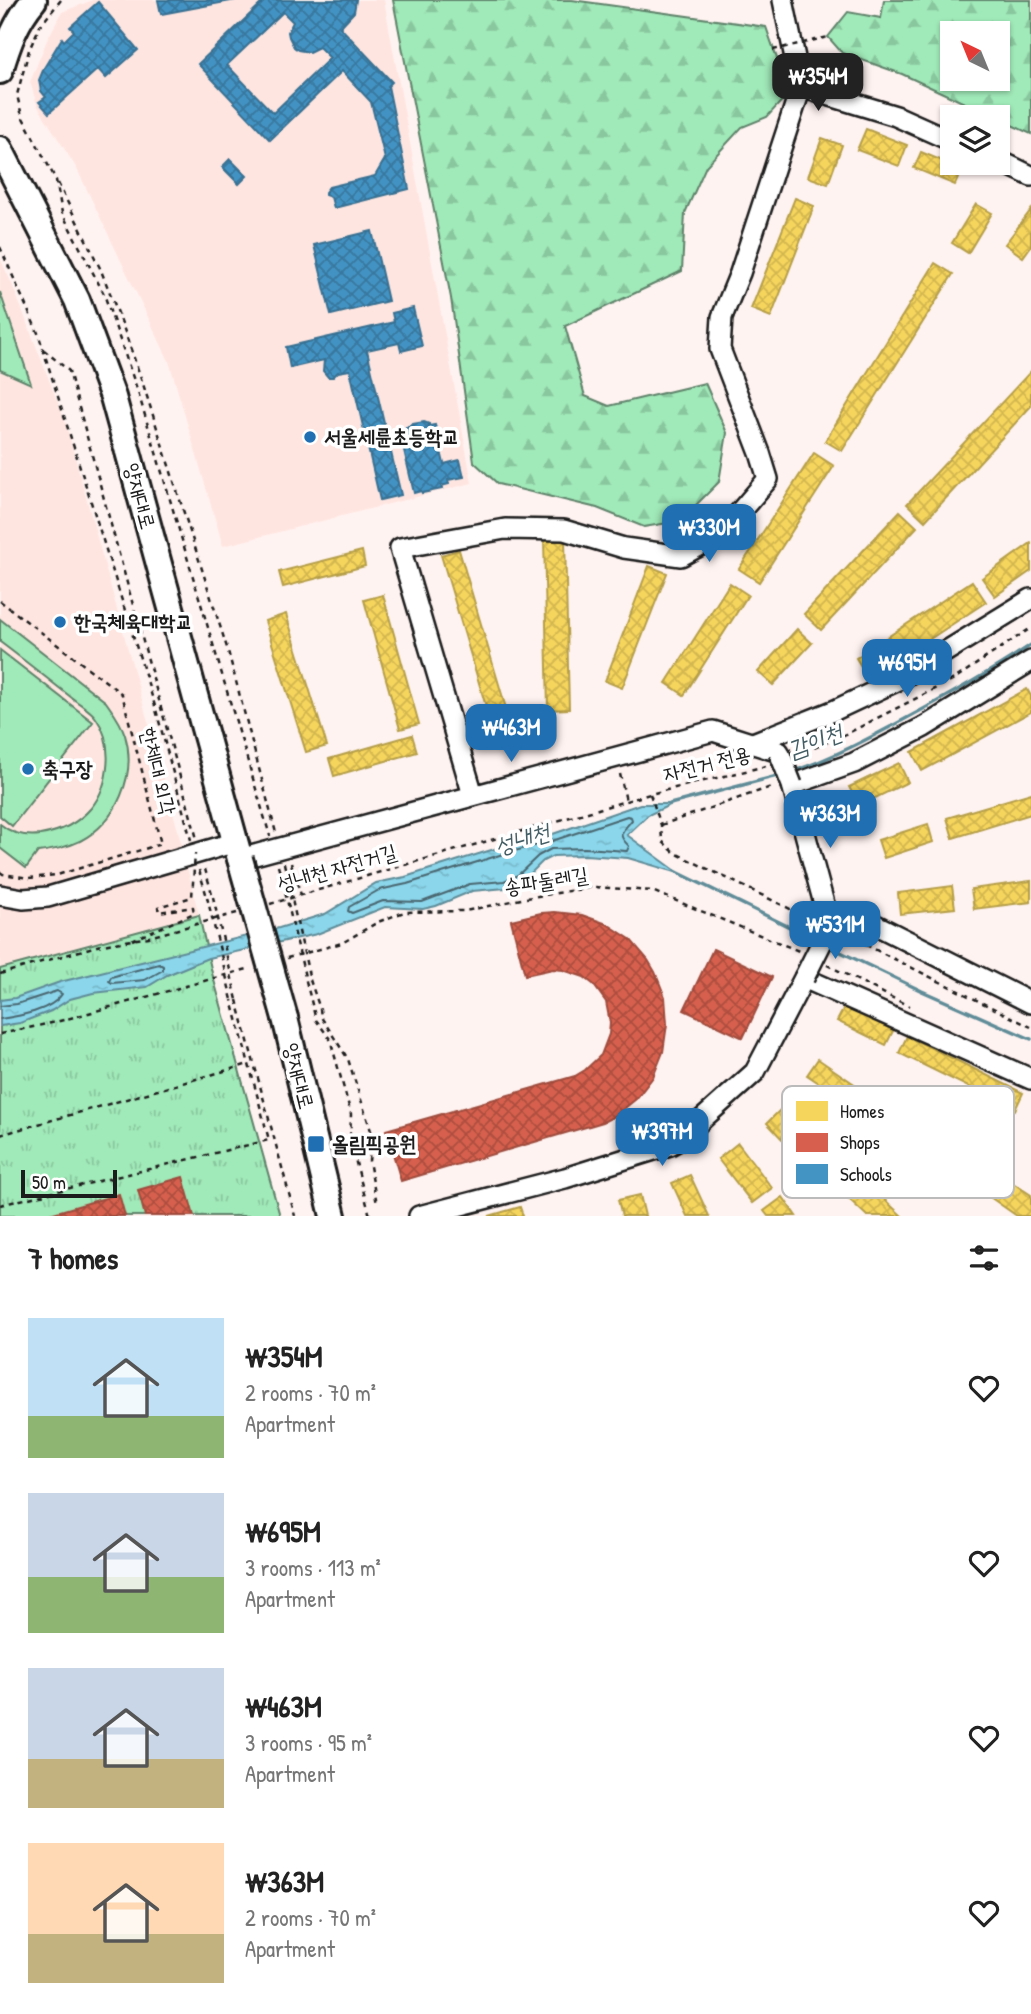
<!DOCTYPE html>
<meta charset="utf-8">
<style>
body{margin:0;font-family:"Patrick Hand","Poor Story",sans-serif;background:#f2f2f2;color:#222;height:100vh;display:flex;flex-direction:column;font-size:26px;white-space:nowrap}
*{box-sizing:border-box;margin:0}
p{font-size:23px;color:#767676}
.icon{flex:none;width:38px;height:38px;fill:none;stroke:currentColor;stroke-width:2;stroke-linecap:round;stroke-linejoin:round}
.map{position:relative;height:1216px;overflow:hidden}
.sheet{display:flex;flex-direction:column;background:#fff;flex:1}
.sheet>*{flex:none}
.needle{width:46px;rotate:317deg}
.tools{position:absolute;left:940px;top:21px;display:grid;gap:14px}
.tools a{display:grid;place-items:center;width:70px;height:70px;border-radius:0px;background:#fff;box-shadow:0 2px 5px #0004;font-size:35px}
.scale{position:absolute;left:21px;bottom:18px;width:96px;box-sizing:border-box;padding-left:7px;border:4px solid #1c1c1c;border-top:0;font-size:19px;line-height:24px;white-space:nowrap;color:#1c1c1c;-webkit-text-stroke:5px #fff;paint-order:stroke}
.price{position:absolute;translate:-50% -60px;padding:0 16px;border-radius:14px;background:#1f6fb2;color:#fff;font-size:23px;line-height:46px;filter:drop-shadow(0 2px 4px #0008)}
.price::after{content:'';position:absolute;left:50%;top:42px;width:21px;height:16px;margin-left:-10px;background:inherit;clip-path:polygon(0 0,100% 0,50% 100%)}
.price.current{background:#222;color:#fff}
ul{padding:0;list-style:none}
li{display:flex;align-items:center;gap:21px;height:175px;padding:0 28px}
li span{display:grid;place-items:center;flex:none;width:196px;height:140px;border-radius:0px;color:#555}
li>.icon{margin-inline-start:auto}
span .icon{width:84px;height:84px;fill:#fffc;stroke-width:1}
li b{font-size:30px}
h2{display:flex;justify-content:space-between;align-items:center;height:84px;padding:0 28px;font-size:30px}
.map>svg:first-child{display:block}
</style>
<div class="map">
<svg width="1031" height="1216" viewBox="0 0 1031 1216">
<defs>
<pattern id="grass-tufts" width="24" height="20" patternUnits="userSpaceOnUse" patternTransform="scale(1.75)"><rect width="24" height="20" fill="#a0e9b8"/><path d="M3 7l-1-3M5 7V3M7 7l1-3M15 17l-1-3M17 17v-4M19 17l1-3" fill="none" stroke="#89c79e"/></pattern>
<pattern id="forest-firs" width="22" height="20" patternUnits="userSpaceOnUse" patternTransform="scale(1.75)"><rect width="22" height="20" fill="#a0e9b8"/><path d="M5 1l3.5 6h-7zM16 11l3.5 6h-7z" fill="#89c79e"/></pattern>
<pattern id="water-ripples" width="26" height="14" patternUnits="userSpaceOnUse" patternTransform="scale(1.75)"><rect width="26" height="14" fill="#8bd6eb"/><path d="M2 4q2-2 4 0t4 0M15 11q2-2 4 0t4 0" fill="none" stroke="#77b7c9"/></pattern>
<pattern id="homes-cross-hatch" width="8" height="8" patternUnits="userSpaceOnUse" patternTransform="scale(1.75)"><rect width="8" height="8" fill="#f6d55c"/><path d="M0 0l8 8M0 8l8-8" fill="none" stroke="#d2b64f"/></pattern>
<pattern id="shops-cross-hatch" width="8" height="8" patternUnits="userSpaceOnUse" patternTransform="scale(1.75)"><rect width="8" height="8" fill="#d6604d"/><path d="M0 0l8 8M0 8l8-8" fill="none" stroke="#ad4e3f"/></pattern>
<pattern id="schools-cross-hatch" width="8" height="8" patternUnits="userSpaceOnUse" patternTransform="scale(1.75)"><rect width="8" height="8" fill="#4393c3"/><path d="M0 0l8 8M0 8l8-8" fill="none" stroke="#37779e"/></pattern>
</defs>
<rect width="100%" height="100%" fill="#fff3f1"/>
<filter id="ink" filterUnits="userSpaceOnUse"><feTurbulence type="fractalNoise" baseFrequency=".0143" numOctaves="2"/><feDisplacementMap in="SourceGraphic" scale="14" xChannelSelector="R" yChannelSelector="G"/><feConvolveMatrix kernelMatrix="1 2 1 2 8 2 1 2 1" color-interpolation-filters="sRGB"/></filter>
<g filter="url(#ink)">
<g fill="#ffe5e0">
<polygon points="93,0 384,0 472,483 223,546 169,361 77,169 37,105 30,82 47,40 62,12"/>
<polygon points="0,258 12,284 65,421 176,823 199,915 0,969"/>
</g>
<polygon fill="url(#grass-tufts)" stroke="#5e826a" stroke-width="2" points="199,915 212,973 280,1216 0,1216 0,969"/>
<g fill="url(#forest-firs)" stroke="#5e826a" stroke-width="2" fill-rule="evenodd">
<polygon points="393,0 572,0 766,27 789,93 767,117 742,127 706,166 685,213 682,271 565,326 585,396 609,406 705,383 727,433 719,482 680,521 644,527 597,508 498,484 474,462 451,298"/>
<path d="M884 0H1031V134L902 74 842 53 828 37 848 12 881 18ZM952 33H998V79H952Z"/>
</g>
<g fill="#a0e9b8" stroke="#5e826a" stroke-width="2">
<polygon points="0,292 31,384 0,370"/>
<path d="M0 619 106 702C113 712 121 722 125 735 137 775 117 822 80 841 66 848 52 850 38 852L26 868 0 848V824C12 834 24 837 40 835 59 832 78 823 91 808 110 785 114 743 96 718 91 710 79 704 72 698 48 679 24 660 0 642Z"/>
<polygon points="0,650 93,722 12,826 0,816"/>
</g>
<polygon fill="url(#water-ripples)" stroke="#5f8c98" stroke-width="2" points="640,804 672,804 648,815 627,835 679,873 628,858 585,855 553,856 543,861 523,881 506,888 472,891 436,906 423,909 385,907 317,934 208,958 167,975 147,987 93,993 70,999 51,1011 20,1023 0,1026 0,1000 15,998 60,982 279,928 325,914 376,883 405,877 501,847 547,836"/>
<g fill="url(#homes-cross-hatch)" stroke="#b59e49" stroke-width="2">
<polygon points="866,129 907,145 899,166 857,150"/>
<polygon points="822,138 842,145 828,184 808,177"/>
<polygon points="921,152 962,169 955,185 914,168"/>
<polygon points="795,198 814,206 771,317 751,309"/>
<polygon points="976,204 992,213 968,253 952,243"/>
<polygon points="1031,210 1031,246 1023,257 1005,244"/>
<polygon points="935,263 953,274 842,451 825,441"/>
<polygon points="1031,371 1031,406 925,521 907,504"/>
<polygon points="814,453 834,466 759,582 739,569"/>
<polygon points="900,511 917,527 821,630 804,614"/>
<polygon points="544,539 565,539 569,709 548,710"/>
<polygon points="1031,543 1031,571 995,596 982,578"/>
<polygon points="459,550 511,725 493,730 441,555"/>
<polygon points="362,551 365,566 283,587 279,572"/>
<polygon points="649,566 667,573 622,688 605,681"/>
<polygon points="972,581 986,602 869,679 856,658"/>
<polygon points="730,583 748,595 684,695 666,683"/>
<polygon points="383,595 419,724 400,729 364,600"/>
<polygon points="286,614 327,746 306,752 265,621"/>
<polygon points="797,629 812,643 773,685 758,672"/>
<polygon points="1027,689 1031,696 1031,712 922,771 912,752"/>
<polygon points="412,735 417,752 334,776 329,759"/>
<polygon points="899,763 908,782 859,806 849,787"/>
<polygon points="1031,793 1031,814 953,838 947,818"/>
<polygon points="928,824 933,842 884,858 878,840"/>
<polygon points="1031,881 1031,902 974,909 971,889"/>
<polygon points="952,886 955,908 900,914 898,893"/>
<polygon points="846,1004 895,1027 886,1045 837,1021"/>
<polygon points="907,1036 1023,1093 1015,1110 899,1053"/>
<polygon points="818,1059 866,1092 855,1107 807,1075"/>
<polygon points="783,1107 821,1146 804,1162 767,1123"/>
<polygon points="738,1143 772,1188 752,1203 718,1159"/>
<polygon points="835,1153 902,1216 867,1216 818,1170"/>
<polygon points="690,1175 709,1216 687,1216 672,1183"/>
<polygon points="1001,1175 1031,1195 1031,1216 1017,1216 987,1195"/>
<polygon points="640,1195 645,1216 622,1216 618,1200"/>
<polygon points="783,1197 796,1216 768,1216 764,1211"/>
<polygon points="520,1207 523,1216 489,1216"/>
</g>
<g fill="url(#shops-cross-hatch)" stroke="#9e4c3e" stroke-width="2">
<polygon points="555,912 582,915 607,924 630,939 648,960 655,972 665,997 667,1024 663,1052 653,1077 636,1099 615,1116 603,1122 401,1181 386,1130 575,1076 585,1070 601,1055 609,1034 610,1023 606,1002 593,984 584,977 563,970 553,969 525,975 511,920 541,913"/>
<polygon points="713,949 772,977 743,1038 684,1010"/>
<polygon points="183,1177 194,1216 145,1216 138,1190"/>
<polygon points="119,1194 125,1216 43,1216"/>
</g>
<g fill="url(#schools-cross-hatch)" stroke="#376f91" stroke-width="2" fill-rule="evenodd">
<polygon points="158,0 236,0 161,14"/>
<path d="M265 0H356L354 12 340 27 392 82 388 86 409 189 334 208 331 197 325 195V192L329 187 375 176 385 159 371 102 342 71 270 140 198 64ZM283 12 293 22 288 32 289 37 294 47 298 50 309 52 319 47 330 58 273 113 227 65Z"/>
<polygon points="98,2 138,50 106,78 98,69 49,113 39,102 46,97 41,91 39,80 44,68 62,38 64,41 74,31 70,27"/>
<polygon points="230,159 247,176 239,184 222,167"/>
<polygon points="372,231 388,301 331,315 314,245"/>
<polygon points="413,308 422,346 401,351 399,343 367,350 401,495 380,500 350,370 338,372 333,377 328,377 323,371 324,360 290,368 286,347 394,322 392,313"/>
<polygon points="424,422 429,424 429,426 435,425 444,464 460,460 464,477 448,480 449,484 441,486 442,489 422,493 421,491 414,493 400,433 405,432 406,428 413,424"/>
</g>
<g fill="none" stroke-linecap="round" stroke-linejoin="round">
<g stroke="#48666f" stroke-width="2">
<path d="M627 816 631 817 632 820C622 832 616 834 629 846L627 851 585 848 551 849 538 856 518 875 504 881 470 884 422 902 383 901 352 913 348 911 349 907 379 890 407 884 503 854 549 842Z"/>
<polygon points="159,964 163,966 163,970 145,980 112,983 109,981 111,977"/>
<path d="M0 1006 17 1004 57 991 62 994C51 1011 19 1016 0 1019"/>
</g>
<g stroke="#5f8c98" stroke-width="3.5">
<path d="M792 772C832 758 868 739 905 719 948 696 990 672 1031 645"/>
<polyline points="670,804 781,775"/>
<polyline points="675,871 816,940"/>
<polyline points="826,945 922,991 1031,1039"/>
</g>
<g stroke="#1c1c1c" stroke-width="24">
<g id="minor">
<polyline points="783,0 801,87 896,116 952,141"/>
<polyline points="998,160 1031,176"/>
<polyline points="1031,661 924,727 854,763 792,785 830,926 860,917 1031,1003"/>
<polyline points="753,743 833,711 901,679 1031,599"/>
<polyline points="473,795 400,548 505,529 564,530 624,548 681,556 720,535 768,479 760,453 720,349 722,317 740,273 801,87"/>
<polyline points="240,859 713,731 779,752"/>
<polyline points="0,895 23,899 48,897 236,842"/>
<polyline points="419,1216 565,1178 670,1145 679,1140 755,1072 804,978 1031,1079"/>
</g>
</g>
<g stroke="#1c1c1c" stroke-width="30">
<g id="major">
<path d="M0 71C8 44 16 21 34 0"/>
<polyline points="0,149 77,300 113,397 240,859"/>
<polyline points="285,1018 333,1216"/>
</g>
</g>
<g stroke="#1c1c1c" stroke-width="2.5" stroke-dasharray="5 5" stroke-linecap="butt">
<polyline points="61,0 40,26 29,50 17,95 22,116 56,180 62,213 104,294 138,392 270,836"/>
<polyline points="58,183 100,268 120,318 143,384 228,651 276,833"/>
<polyline points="0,247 38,333 155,706 191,840"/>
<polyline points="44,350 69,371 197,839"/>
<polyline points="0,601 122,694 161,844 57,875 29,878 3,874 0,872"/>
<polyline points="796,756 848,733 954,679 1031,628"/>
<polyline points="620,774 626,801"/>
<polyline points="650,794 661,825 662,841 675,853 811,919"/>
<polyline points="661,825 774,786"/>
<polyline points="284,863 288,882"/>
<polyline points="291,863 301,895"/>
<polyline points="278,866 283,883"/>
<polyline points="205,869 213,897"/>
<polyline points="199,870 207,897"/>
<polyline points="270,904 650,794 766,766"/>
<polyline points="848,936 1031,1027"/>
<polyline points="287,958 342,943 378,922 404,912 465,911 526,898 594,887 652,891 799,951"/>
<polyline points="827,965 909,1006"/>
<polyline points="0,974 97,946 149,937 237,913"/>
<polyline points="310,980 320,1009 321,1017 348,1059 372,1134 369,1161 377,1204"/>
<polyline points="306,981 316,1020 330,1039 351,1114 350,1140 370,1216"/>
<polyline points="237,1000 295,1216"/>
<polyline points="0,1034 56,1022 251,968"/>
<polyline points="0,1135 249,1064"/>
<polyline points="0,1205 269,1140 232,1000"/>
</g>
<use href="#minor" stroke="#fff" stroke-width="19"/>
<use href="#major" stroke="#fff" stroke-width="24"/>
<g stroke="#1c1c1c" stroke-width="24" stroke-linecap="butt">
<g id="minor-bridge">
<polyline points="779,752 792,785"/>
<polyline points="804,978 830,926"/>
</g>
</g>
<g stroke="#1c1c1c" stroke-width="30" stroke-linecap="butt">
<polyline id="major-bridge" points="240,859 285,1018"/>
</g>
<g stroke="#1c1c1c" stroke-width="2.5" stroke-dasharray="5 5" stroke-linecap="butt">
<polyline points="773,50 828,37"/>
<polyline points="288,882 310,980"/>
<polyline points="283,883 306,981"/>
<polyline points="207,897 232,1000"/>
<polyline points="213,897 237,1000"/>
<polyline points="132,940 194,913 193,907 159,912 158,907 192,897 195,854"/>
</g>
<use href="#minor-bridge" stroke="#fff" stroke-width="19"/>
<use href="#major-bridge" stroke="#fff" stroke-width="24"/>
</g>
</g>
<g fill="#1f6fb2" stroke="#fff" stroke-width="2.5">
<circle cx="310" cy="437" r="7"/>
<circle cx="60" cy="622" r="7"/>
<circle cx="28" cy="769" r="7"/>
<rect x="307" y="1135" width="18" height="18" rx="3.5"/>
</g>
<g text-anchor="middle" stroke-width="7" stroke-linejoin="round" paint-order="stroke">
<g font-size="21" font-weight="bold" fill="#1c1c1c" stroke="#fff" text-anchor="start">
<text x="324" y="444">서울세륜초등학교</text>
<text x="74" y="629">한국체육대학교</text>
<text x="42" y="776">축구장</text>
<text x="332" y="1151">올림픽공원</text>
</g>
<g font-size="21" fill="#1c1c1c" stroke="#fff">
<text transform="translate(140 496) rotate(75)" y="7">양재대로</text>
<text transform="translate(707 764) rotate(-14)" y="7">자전거 전용</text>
<text transform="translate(158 771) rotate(76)" y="7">한체대 외각</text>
<text transform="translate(337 868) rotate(-16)" y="7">성내천 자전거길</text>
<text transform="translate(546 881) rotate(-9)" y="7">송파둘레길</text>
<text transform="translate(299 1076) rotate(76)" y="7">양재대로</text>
</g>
<g font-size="23" font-style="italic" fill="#435d64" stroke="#fff">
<text transform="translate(815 741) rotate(-20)" y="8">감이천</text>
<text transform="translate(522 839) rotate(-17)" y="8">성내천</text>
</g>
</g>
<rect x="782" y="1086" width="232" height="112" rx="10" fill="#fff" stroke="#bbb" stroke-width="2"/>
<rect x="796" y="1101" width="32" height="20" fill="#f6d55c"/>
<rect x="796" y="1133" width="32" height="19" fill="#d6604d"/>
<rect x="796" y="1164" width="32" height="20" fill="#4393c3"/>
<g font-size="19" fill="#1c1c1c">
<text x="840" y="1118">Homes</text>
<text x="840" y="1149">Shops</text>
<text x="840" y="1181">Schools</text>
</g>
</svg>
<div class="tools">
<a><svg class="needle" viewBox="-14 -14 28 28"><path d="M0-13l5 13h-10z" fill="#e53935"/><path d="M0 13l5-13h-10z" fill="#767676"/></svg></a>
<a><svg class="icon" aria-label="layers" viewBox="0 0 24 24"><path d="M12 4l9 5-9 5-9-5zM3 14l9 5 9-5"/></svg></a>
</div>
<div class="scale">50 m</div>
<b class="price current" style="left:818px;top:113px">₩354M</b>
<b class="price" style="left:709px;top:564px">₩330M</b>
<b class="price" style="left:907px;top:699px">₩695M</b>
<b class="price" style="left:511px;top:764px">₩463M</b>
<b class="price" style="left:830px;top:850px">₩363M</b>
<b class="price" style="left:835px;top:961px">₩531M</b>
<b class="price" style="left:662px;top:1168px">₩397M</b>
</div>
<section class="sheet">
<h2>7 homes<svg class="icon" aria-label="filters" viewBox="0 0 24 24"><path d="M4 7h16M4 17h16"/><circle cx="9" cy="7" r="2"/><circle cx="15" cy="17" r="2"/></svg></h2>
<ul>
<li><span style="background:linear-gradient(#bfe0f5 70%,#8fb573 0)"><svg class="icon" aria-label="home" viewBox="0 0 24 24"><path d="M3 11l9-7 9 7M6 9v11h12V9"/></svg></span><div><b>₩354M</b><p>2 rooms · 70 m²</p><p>Apartment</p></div><svg class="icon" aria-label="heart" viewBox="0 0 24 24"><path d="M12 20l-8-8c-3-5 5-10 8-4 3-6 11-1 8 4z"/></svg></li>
<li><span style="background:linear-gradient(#c9d6e8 60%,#8fb573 0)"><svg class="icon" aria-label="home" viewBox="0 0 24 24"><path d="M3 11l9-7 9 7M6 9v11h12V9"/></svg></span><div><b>₩695M</b><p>3 rooms · 113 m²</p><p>Apartment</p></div><svg class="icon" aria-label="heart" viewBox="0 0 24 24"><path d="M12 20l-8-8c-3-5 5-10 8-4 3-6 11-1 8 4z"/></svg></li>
<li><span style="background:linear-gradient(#c9d6e8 65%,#c2b280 0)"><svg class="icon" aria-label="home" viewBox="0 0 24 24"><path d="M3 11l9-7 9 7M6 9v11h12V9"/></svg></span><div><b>₩463M</b><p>3 rooms · 95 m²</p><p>Apartment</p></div><svg class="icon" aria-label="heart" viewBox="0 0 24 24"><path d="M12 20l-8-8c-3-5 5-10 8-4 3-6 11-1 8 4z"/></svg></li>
<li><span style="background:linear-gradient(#ffd9b3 65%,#c2b280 0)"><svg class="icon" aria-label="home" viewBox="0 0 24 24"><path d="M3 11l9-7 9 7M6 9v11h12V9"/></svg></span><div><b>₩363M</b><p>2 rooms · 70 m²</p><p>Apartment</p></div><svg class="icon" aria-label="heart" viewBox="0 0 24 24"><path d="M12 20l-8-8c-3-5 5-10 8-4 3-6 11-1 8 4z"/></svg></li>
</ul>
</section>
